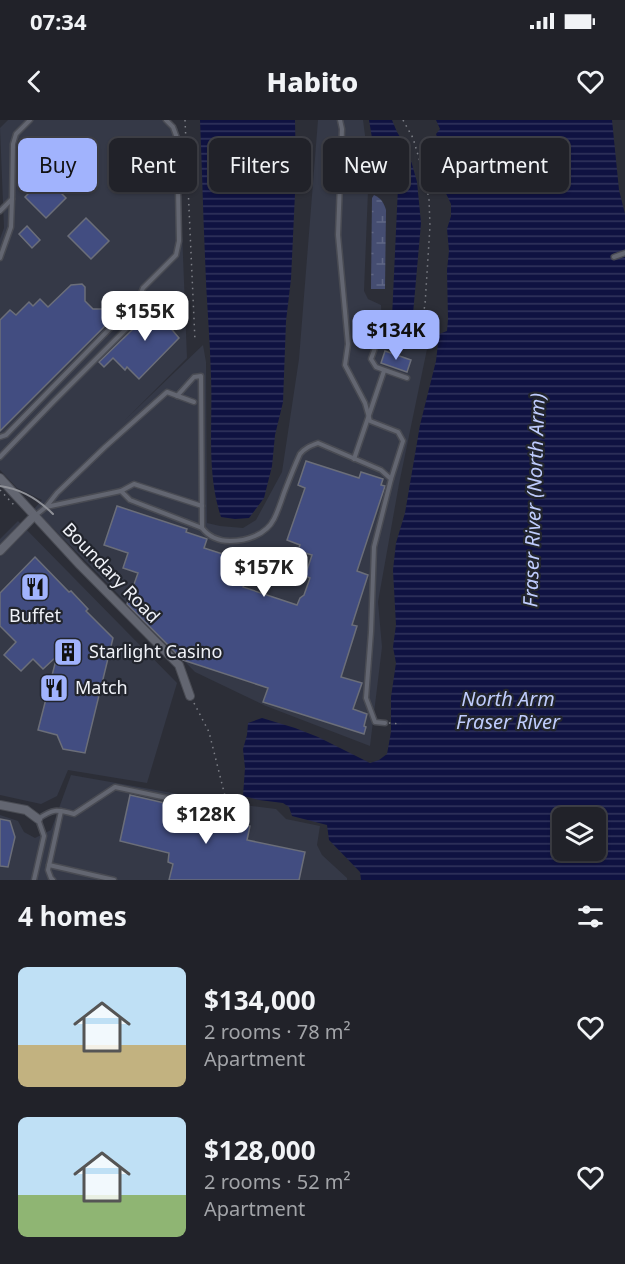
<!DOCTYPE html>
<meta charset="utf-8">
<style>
body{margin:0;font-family:"Noto Sans",sans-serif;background:#2d2f35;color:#f1f3f6;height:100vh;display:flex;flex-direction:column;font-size:22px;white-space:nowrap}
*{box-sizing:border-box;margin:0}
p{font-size:20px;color:#a2a4a8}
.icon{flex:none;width:33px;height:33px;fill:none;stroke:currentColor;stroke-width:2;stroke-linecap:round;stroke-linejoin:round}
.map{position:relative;height:760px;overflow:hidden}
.panel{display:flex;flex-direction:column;background:#212229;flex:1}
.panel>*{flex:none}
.banner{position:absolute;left:18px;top:18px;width:590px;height:54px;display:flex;gap:12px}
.tools{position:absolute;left:552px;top:687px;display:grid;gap:12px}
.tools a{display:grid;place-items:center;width:54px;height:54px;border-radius:9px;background:#212229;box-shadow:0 2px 4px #0004,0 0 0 2px #3e3f46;font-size:30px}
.price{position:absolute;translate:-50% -51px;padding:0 14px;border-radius:12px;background:#fff;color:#222;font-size:20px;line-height:39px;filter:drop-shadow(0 2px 3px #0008)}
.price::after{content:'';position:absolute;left:50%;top:36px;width:18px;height:14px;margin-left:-9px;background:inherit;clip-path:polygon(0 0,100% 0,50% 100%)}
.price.selected{background:#a1b3fd;color:#111}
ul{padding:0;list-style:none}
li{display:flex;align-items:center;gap:18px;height:150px;padding:0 18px}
li span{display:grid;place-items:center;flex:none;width:168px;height:120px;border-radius:9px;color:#555}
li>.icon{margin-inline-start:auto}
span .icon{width:72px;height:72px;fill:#fffc;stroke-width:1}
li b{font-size:26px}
h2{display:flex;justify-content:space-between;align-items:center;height:72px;padding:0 18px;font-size:26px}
.pill{padding:0 21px;border-radius:9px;background:#212229;box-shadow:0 2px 4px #0004,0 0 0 2px #3e3f46;font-size:21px;line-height:54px}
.pill.selected{background:#a1b3fd;color:#111}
.status{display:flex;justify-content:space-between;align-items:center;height:42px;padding:0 30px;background:#212229;direction:ltr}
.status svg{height:16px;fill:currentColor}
header{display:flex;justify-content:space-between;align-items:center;height:78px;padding:0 18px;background:#212229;font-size:27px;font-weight:800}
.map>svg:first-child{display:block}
</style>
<div class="status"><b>07:34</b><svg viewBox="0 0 49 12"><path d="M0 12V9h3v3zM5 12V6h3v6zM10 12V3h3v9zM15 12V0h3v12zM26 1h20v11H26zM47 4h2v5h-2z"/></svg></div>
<header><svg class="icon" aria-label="back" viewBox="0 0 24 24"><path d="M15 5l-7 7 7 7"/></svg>Habito<svg class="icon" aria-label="heart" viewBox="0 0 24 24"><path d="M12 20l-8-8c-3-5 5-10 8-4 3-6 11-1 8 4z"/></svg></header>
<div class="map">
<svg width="625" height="760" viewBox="0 0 625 760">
<defs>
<pattern id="wetland-marsh" width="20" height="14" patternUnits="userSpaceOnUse" patternTransform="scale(1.5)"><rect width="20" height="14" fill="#454d71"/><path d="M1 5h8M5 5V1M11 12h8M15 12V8" fill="none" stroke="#606786"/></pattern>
<pattern id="water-rules" width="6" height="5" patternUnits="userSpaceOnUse" patternTransform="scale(1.5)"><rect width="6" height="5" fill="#0f1241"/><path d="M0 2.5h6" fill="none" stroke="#32355d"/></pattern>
</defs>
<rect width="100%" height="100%" fill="#2c2e37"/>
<g fill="#353947">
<polygon points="8,0 169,0 178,9 187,238 125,300 203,225 206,242 207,403 220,406 243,408 256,400 282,352 299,239 318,0 363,0 369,46 364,171 368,179 381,185 382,204 432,205 399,364 378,482 382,527 370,626 266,586 195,552 34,389 42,380 17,368 0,350 0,119 4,108 0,8"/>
<polygon points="18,401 177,563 147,663 68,650 57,676 41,684 0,675 0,419"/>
<polygon points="71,655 235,684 276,689 286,699 320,706 317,725 322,735 347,758 347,760 0,760 0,695 18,701 24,712 35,718 51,710"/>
</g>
<path fill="url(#wetland-marsh)" d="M374 75C381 78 384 83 386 90L385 169H371L372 78Z"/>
<g fill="url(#water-rules)" fill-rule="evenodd">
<path d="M200 0H295L296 52 291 159 286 201 283 282 275 315 272 346 264 378 249 398 235 399 221 397C206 352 213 303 211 256 210 216 206 177 205 137 203 91 202 46 200 0Z"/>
<polygon points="369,0 392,0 397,12 408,30 417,62 421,103 413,194 392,198 398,67 386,55 376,42"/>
<path d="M436 0H612L619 70 625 94V760H361L360 752 329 720 327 705 292 696 289 687 283 683 259 680 243 676 245 648 243 629 247 615 248 603 262 598 295 608 318 617 370 643 379 640 387 634 391 612V577L396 543 393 527 396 505 393 450 396 423 405 393 420 305 436 241 439 214 447 211 448 199 447 150 449 131 447 109 451 96V84L441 63 448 50 440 42 444 36 436 14 440 9ZM562 698H596V730H562Z"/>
</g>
<g fill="#424d81" stroke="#6b6e79" stroke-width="1.5">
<polygon points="45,57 66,78 46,98 25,77"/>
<polygon points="86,98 109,121 91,139 68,116"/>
<polygon points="27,106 40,120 32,128 19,114"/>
<polygon points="82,164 85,167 85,181 93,189 107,189 110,193 110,201 0,311 0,200 10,190 16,195 29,182 33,186 40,179 48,187 71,165"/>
<polygon points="163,180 178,195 168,205 179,218 139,259 127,247 125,250 113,238 104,247 99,242"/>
<polygon points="385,231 411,240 407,252 381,243"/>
<polygon points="306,341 359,358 361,352 383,359 381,365 385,366 357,451 368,455 352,505 357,506 341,557 362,563 353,589 367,594 364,606 366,607 364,614 263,582 268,568 183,540 127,484 138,453 123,448 128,433 104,425 117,386 187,409 186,412 207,419 204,428 232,437 227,451 246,457 243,467 297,485 300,478 304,475 310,458 305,456 312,435 298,431 300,425 287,420 305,368 298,365"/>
<polygon points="35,437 69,472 71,471 88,489 86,491 113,518 85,633 63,629 57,615 38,610 57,536 43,549 33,539 21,551 4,535 16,522 0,506 0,473"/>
<polygon points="130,675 221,696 221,700 250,706 247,720 305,732 299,760 169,760 173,744 168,742 169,733 120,721"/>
<polygon points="0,699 10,701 15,717 8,747 0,746"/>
</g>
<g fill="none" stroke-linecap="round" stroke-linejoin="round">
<g stroke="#494b53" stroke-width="7">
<g id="service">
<polyline points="340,0 342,9 338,115 348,224 345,245 365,283 370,301 398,312 403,321 391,359"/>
<polyline points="0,91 12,79 13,24 16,14 30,0"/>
<polyline points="614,137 625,133"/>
<polyline points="0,138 11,107 12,79"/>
<polyline points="407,258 376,247 371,239 379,217 387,213 414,220"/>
<path d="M177 276 194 257 201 256 202 408C209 417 218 421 230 421 246 421 266 415 274 399 278 391 281 382 284 373 289 360 294 347 300 334 305 328 310 326 318 323L381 350 391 359 374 427 371 512 366 578 375 602 385 603"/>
<polyline points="0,317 6,315 128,190 139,193"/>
<polyline points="0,337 53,282 134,201 139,193 138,181 143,168 176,135 179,121 177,18 173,7 166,0"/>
<polyline points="354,339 384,251"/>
<polyline points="121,371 130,380 202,408"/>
<polyline points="46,387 57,373 105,327 167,272 194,282"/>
<polyline points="36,395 46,387 121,371 134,364 202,386"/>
<polyline points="49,745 114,760"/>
<path d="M34 760 44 716 38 699C53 689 56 689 74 694L115 667 243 694"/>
<polyline points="53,760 51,758 48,750 61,691"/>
</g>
</g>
<g stroke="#494b53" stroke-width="10">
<g id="minor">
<polyline points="0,358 80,445 179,545 190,576"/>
<polyline points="0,431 34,396"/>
<polyline points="0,685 26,690 38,699"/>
</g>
</g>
<g stroke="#7e8088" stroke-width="1.5" stroke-dasharray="1.5 4.5" stroke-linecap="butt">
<polyline points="185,0 195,221"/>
<polyline points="403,0 413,18 423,52 429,79 430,106 425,185 422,199 412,213"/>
<polyline points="0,370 14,385"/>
<polyline points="194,583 209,612 226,680"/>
<polyline points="389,603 401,604"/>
</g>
<use href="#service" stroke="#636671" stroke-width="4"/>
<use href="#minor" stroke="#636671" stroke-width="8"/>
<path stroke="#8f9198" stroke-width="2" d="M0 366C22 369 38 379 53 394"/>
</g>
<defs>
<g id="restaurant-square" transform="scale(1.5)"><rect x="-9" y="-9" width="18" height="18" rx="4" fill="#a1b3fd" stroke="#22252d"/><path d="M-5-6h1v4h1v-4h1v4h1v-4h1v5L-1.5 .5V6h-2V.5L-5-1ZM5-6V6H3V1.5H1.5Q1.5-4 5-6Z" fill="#111"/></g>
<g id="building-square" transform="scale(1.5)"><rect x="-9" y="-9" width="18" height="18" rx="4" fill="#a1b3fd" stroke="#22252d"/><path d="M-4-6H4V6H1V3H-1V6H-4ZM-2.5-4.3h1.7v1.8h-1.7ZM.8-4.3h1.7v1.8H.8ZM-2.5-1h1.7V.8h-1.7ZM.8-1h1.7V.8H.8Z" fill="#111"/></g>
</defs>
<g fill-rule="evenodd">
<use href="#restaurant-square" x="35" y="467"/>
<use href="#building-square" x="68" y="532"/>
<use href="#restaurant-square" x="54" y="568"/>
</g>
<g text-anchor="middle" stroke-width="4.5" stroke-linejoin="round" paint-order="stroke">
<g font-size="18" fill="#f0f2f8" stroke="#22252d">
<text transform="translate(111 453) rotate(46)" y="6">Boundary Road</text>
</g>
<g font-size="18" fill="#f0f2f8" stroke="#22252d" text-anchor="start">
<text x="35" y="502" text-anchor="middle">Buffet</text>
<text x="89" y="538">Starlight Casino</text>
<text x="75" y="574">Match</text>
</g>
<g font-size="20" font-style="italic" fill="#bfccfd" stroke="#22252d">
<text transform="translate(534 380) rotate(-88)" y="7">Fraser River (North Arm)</text>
<text x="508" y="586">North Arm<tspan x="508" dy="23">Fraser River</tspan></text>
</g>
</g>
</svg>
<div class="tools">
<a><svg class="icon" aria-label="layers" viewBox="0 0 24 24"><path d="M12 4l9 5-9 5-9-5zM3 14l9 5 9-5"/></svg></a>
</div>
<b class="price" style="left:145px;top:222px">$155K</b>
<b class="price selected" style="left:396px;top:241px">$134K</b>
<b class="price" style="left:264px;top:478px">$157K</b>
<b class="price" style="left:206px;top:725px">$128K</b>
<div class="banner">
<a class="pill selected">Buy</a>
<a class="pill">Rent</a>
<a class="pill">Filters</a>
<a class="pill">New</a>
<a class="pill">Apartment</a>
</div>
</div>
<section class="panel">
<h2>4 homes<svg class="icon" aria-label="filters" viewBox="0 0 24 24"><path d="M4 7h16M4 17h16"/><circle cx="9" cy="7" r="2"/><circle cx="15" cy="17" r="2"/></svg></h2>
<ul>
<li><span style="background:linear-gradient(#bfe0f5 65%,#c2b280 0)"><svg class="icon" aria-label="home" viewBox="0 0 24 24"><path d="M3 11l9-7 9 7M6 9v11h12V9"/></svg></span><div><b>$134,000</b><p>2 rooms · 78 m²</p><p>Apartment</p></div><svg class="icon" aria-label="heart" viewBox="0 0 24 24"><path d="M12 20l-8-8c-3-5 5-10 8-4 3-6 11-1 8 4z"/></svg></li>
<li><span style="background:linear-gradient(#bfe0f5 65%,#8fb573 0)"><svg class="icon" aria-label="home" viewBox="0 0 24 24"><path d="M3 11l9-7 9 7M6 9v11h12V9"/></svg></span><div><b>$128,000</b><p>2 rooms · 52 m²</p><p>Apartment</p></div><svg class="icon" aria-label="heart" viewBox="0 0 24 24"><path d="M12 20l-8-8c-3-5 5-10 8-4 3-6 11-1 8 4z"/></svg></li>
</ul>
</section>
